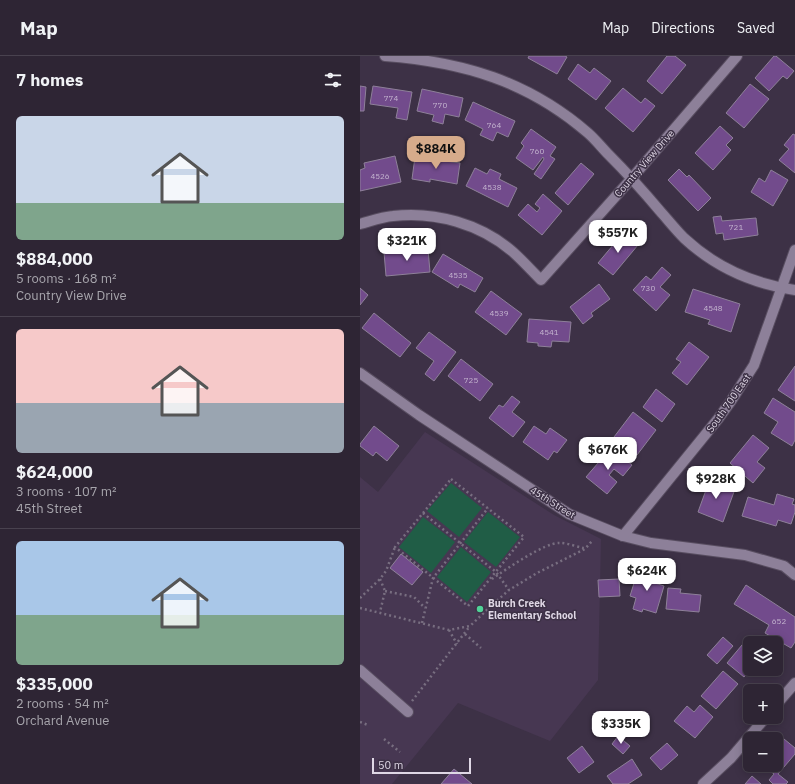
<!DOCTYPE html>
<meta charset="utf-8">
<style>
body{margin:0;font-family:"IBM Plex Sans",sans-serif;background:#3a3140;color:#f1f3f6;height:100vh;display:flex;flex-direction:column;font-size:15px;white-space:nowrap}
*{box-sizing:border-box;margin:0}
p{font-size:13px;color:#a7a5ac}
.icon{flex:none;width:22px;height:22px;fill:none;stroke:currentColor;stroke-width:2;stroke-linecap:round;stroke-linejoin:round}
.map{position:relative;flex:1;overflow:hidden}
.drawer{display:flex;flex-direction:column;background:#2e2534;width:360px}
.drawer>*{flex:none}
.buttons{position:absolute;left:383px;top:580px;display:grid;gap:8px}
.buttons a{display:grid;place-items:center;width:40px;height:40px;border-radius:6px;background:#2e2534;box-shadow:0 2px 10px #0003,0 0 0 1px #49424f;font-size:20px}
.scale{position:absolute;left:12px;bottom:10px;width:99px;box-sizing:border-box;padding-left:4px;border:2px solid #dfd7e5;border-top:0;font-size:11px;line-height:14px;white-space:nowrap;color:#dfd7e5;-webkit-text-stroke:3px #3d3146;paint-order:stroke}
.price{position:absolute;translate:-50% -34px;padding:0 9px;border-radius:8px;background:#fff;color:#222;font-size:13px;line-height:26px;filter:drop-shadow(0 1px 2px #0008)}
.price::after{content:'';position:absolute;left:50%;top:24px;width:12px;height:9px;margin-left:-6px;background:inherit;clip-path:polygon(0 0,100% 0,50% 100%)}
.price.selected{background:#d6ab8b;color:#111}
ul{padding:0;list-style:none}
li{display:grid;align-content:center;gap:8px;height:212px;padding:0 16px}
li+li{border-top:1px solid #49424f}
li span{display:grid;place-items:center;height:124px;border-radius:6px;color:#555}
li>.icon{margin-inline-start:auto}
span .icon{width:72px;height:72px;fill:#fffc;stroke-width:1}
li b{font-size:17px}
h2{display:flex;justify-content:space-between;align-items:center;height:48px;padding:0 16px;font-size:17px}
header{display:flex;align-items:center;gap:24px;box-sizing:border-box;height:56px;padding:0 20px;background:#2e2534;border-bottom:1px solid #49424f}
header strong{font-size:19px}
nav{display:flex;gap:22px;margin-inline-start:auto;font-size:14px}
main{display:flex;flex:1;min-height:0}
.map>svg:first-child{display:block}
</style>
<header>
<strong>Map</strong>
<nav><a>Map</a><a>Directions</a><a>Saved</a></nav>
</header>
<main>
<section class="drawer">
<h2>7 homes<svg class="icon" aria-label="filters" viewBox="0 0 24 24"><path d="M4 7h16M4 17h16"/><circle cx="9" cy="7" r="2"/><circle cx="15" cy="17" r="2"/></svg></h2>
<ul>
<li><span style="background:linear-gradient(#c9d6e8 70%,#7fa58c 0)"><svg class="icon" aria-label="home" viewBox="0 0 24 24"><path d="M3 11l9-7 9 7M6 9v11h12V9"/></svg></span><div><b>$884,000</b><p>5 rooms · 168 m²</p><p>Country View Drive</p></div></li>
<li><span style="background:linear-gradient(#f6c9c9 60%,#9aa5b1 0)"><svg class="icon" aria-label="home" viewBox="0 0 24 24"><path d="M3 11l9-7 9 7M6 9v11h12V9"/></svg></span><div><b>$624,000</b><p>3 rooms · 107 m²</p><p>45th Street</p></div></li>
<li><span style="background:linear-gradient(#a9c7e8 60%,#7fa58c 0)"><svg class="icon" aria-label="home" viewBox="0 0 24 24"><path d="M3 11l9-7 9 7M6 9v11h12V9"/></svg></span><div><b>$335,000</b><p>2 rooms · 54 m²</p><p>Orchard Avenue</p></div></li>
</ul>
</section>
<div class="map">
<svg width="435" height="728" viewBox="0 0 435 728">
<rect width="100%" height="100%" fill="#3d3146"/>
<polygon fill="#473752" points="65,376 194,459 241,483 238,624 190,685 98,647 32,728 0,728 0,421 18,436"/>
<g fill="#205d46">
<polygon points="91,427 122,452 99,481 67,455"/>
<polygon points="128,456 160,481 136,511 104,486"/>
<polygon points="63,461 95,486 71,517 39,491"/>
<polygon points="101,491 131,516 107,546 77,521"/>
</g>
<g fill="#724b8c" stroke="#8e8099">
<polygon points="169,0 205,0 207,1 197,18 168,2"/>
<polygon points="307,0 315,0 326,9 302,38 287,25"/>
<polygon points="414,0 416,0 434,15 427,23 423,20 409,35 395,22"/>
<polygon points="218,8 230,17 234,12 251,25 236,44 208,23"/>
<polygon points="390,28 409,43 384,72 366,57"/>
<polygon points="0,30 6,31 4,55 0,55"/>
<polygon points="13,30 52,36 47,64 36,62 38,52 10,48"/>
<polygon points="263,32 281,47 285,42 295,50 273,76 245,52"/>
<polygon points="62,33 103,42 99,61 85,58 83,68 72,65 74,59 57,55"/>
<polygon points="113,46 155,65 148,81 137,76 133,85 120,79 123,73 105,64"/>
<polygon points="360,70 373,82 366,89 371,94 353,114 335,97"/>
<polygon points="171,73 196,91 190,100 195,103 181,123 174,118 184,103 183,101 173,114 156,102 164,90 161,87"/>
<polygon points="433,78 435,79 435,117 419,104 429,93 424,89"/>
<polygon points="70,99 85,101 85,105 100,107 97,128 70,123 70,126 52,123 55,101 70,103"/>
<polygon points="35,100 41,126 0,135 0,114 5,112 4,107"/>
<polygon points="221,107 234,118 208,149 195,137"/>
<polygon points="115,112 127,118 130,113 141,118 139,123 157,132 148,151 106,130"/>
<polygon points="319,113 327,121 329,119 351,142 338,155 308,124"/>
<polygon points="411,114 428,124 413,150 391,136 399,122 405,126"/>
<polygon points="183,138 202,155 182,179 158,159 168,148 177,156 180,152 175,148"/>
<polygon points="361,160 362,165 396,162 398,179 364,184 363,177 356,178 353,161"/>
<polygon points="264,176 278,189 253,219 238,207"/>
<polygon points="68,193 70,216 26,220 24,196"/>
<polygon points="83,198 123,222 115,236 100,228 98,232 72,216"/>
<polygon points="302,211 311,219 300,231 310,239 296,255 273,234 286,220 291,224"/>
<polygon points="239,228 250,243 231,257 233,260 223,268 210,251"/>
<polygon points="0,232 8,239 0,249"/>
<polygon points="333,233 380,248 371,276 348,268 350,264 325,256"/>
<polygon points="131,235 162,258 146,279 115,256"/>
<polygon points="14,257 51,287 40,301 2,272"/>
<polygon points="169,263 211,266 209,286 192,285 191,291 178,290 178,287 167,286"/>
<polygon points="69,276 96,296 74,325 65,318 74,305 56,292"/>
<polygon points="329,286 349,301 327,329 312,317 321,306 316,303"/>
<polygon points="101,303 133,328 120,345 88,320"/>
<polygon points="435,310 435,345 418,334"/>
<polygon points="296,333 315,348 302,366 283,351"/>
<polygon points="152,340 160,346 152,356 165,366 153,381 129,362 139,349 143,351"/>
<polygon points="413,342 435,356 435,384 432,390 411,377 418,366 404,357"/>
<polygon points="273,356 296,374 277,399 254,381"/>
<polygon points="14,370 39,390 27,405 16,396 13,400 0,390 0,388"/>
<polygon points="174,370 186,378 190,372 207,384 197,397 194,395 188,404 163,386"/>
<polygon points="393,379 409,392 397,406 405,412 393,427 370,407"/>
<polygon points="251,392 272,409 263,420 254,413 249,419 257,426 247,438 226,421"/>
<polygon points="350,423 375,433 363,466 338,456"/>
<polygon points="417,438 434,443 432,448 435,449 435,456 431,468 418,464 416,470 382,460 388,441 414,449"/>
<polygon points="41,498 63,516 52,529 30,512"/>
<polygon points="281,512 295,516 292,526 304,530 296,557 283,553 282,556 273,553 276,542 270,540 275,524 278,524"/>
<polygon points="259,523 260,540 239,541 238,524"/>
<polygon points="386,529 435,561 435,586 431,592 405,577 409,569 374,548"/>
<polygon points="308,532 321,533 320,537 341,539 339,556 306,553"/>
<polygon points="363,581 373,590 357,608 347,599"/>
<polygon points="387,583 393,587 390,587 390,613 391,613 384,621 367,607"/>
<polygon points="363,615 378,628 356,653 341,640"/>
<polygon points="340,649 353,661 335,682 314,665 327,650 334,656"/>
<polygon points="258,680 270,690 263,698 252,688"/>
<polygon points="424,683 435,692 435,698 418,718 428,726 426,728 413,728 409,724 414,718 403,709 416,709 416,693"/>
<polygon points="307,687 318,699 301,714 290,702"/>
<polygon points="222,690 234,706 219,717 207,702"/>
<polygon points="272,703 282,719 268,728 253,728 247,720"/>
<polygon points="94,713 112,728 81,728"/>
<polygon points="392,720 401,728 385,728"/>
</g>
<g fill="none" stroke-linecap="round" stroke-linejoin="round">
<g stroke="#584d60" stroke-width="12">
<g id="minor">
<path d="M25 0C103 6 168 25 228 77 236 84 242 92 249 99 267 117 284 136 300 155 308 164 316 174 324 182 355 211 394 228 435 234"/>
<path d="M0 168C11 165 22 161 33 160 75 155 121 168 153 196 163 205 172 215 181 224L272 122 377 0"/>
<polyline points="0,317 59,359 209,458 263,480 291,487 385,499 424,510 435,519"/>
<polyline points="263,480 358,363 371,345 394,309 435,194"/>
<polyline points="0,614 48,656"/>
<polyline points="416,649 435,627"/>
<polyline points="343,728 371,702 406,661"/>
</g>
</g>
<g stroke="#786e80" stroke-width="2.5" stroke-dasharray="2 3" stroke-linecap="butt">
<polygon points="91,423 164,481 108,550 35,491"/>
<polyline points="63,457 136,516 149,534"/>
<polyline points="20,523 25,535 20,556"/>
<path d="M132 523C145 514 185 486 200 487 208 487 217 491 224 492"/>
<polyline points="25,535 54,541 65,552"/>
<polyline points="0,542 20,523 26,515 35,491"/>
<polyline points="0,552 89,574 110,570 131,550 149,534 177,517 225,493 232,485"/>
<polyline points="62,567 73,522 128,452"/>
<polyline points="89,574 97,588"/>
<polyline points="105,578 121,592"/>
<polyline points="52,645 110,570"/>
<polyline points="0,666 8,669"/>
<polyline points="24,683 40,696"/>
</g>
<use href="#minor" stroke="#8d8099" stroke-width="10"/>
</g>
<circle fill="#50d398" stroke="#3d3146" stroke-width="1.5" cx="120" cy="553" r="4"/>
<g text-anchor="middle" stroke-width="3" stroke-linejoin="round" paint-order="stroke">
<g font-size="8" fill="#c4b4cf">
<text x="31" y="45">774</text>
<text x="80" y="52">770</text>
<text x="134" y="72">764</text>
<text x="177" y="98">760</text>
<text x="20" y="123">4526</text>
<text x="132" y="134">4538</text>
<text x="376" y="174">721</text>
<text x="98" y="222">4535</text>
<text x="288" y="235">730</text>
<text x="353" y="255">4548</text>
<text x="139" y="260">4539</text>
<text x="189" y="279">4541</text>
<text x="111" y="327">725</text>
<text x="419" y="568">652</text>
</g>
<g font-size="10" fill="#dfd7e5" stroke="#3d3146">
<text transform="translate(284 107) rotate(-49)" y="4">Country View Drive</text>
<text transform="translate(368 347) rotate(-55)" y="4">South 700 East</text>
<text transform="translate(193 446) rotate(32)" y="4">45th Street</text>
</g>
<g font-size="10" font-weight="bold" fill="#dfd7e5" stroke="#3d3146" text-anchor="start">
<text x="128" y="551">Burch Creek<tspan x="128" dy="12">Elementary School</tspan></text>
</g>
</g>
</svg>
<div class="buttons">
<a><svg class="icon" aria-label="layers" viewBox="0 0 24 24"><path d="M12 4l9 5-9 5-9-5zM3 14l9 5 9-5"/></svg></a>
<a>+</a>
<a>−</a>
</div>
<div class="scale">50 m</div>
<b class="price selected" style="left:76px;top:114px">$884K</b>
<b class="price" style="left:258px;top:198px">$557K</b>
<b class="price" style="left:47px;top:206px">$321K</b>
<b class="price" style="left:248px;top:415px">$676K</b>
<b class="price" style="left:356px;top:444px">$928K</b>
<b class="price" style="left:287px;top:536px">$624K</b>
<b class="price" style="left:261px;top:689px">$335K</b>
</div>
</main>
